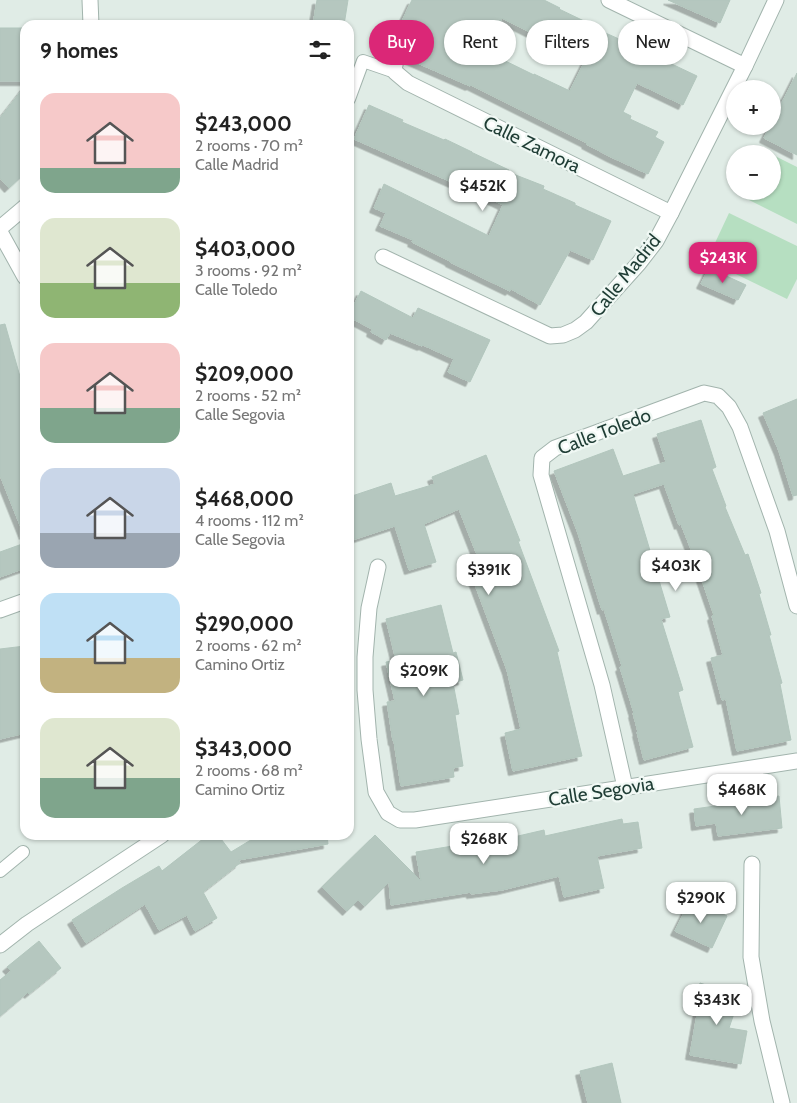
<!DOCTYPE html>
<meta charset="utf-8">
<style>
body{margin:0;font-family:Cabin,sans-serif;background:#f6f6f6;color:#222;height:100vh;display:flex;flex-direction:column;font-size:19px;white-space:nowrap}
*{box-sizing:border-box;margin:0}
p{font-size:16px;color:#767676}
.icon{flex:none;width:28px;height:28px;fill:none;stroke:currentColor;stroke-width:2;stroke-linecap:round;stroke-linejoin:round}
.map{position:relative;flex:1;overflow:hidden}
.drawer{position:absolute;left:20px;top:20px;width:334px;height:820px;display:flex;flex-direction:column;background:#fff;border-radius:15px;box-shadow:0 1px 4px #0004}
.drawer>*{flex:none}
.hud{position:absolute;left:369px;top:20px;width:352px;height:45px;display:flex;gap:10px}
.fabs{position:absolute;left:726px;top:80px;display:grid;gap:10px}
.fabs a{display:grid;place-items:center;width:55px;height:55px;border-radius:50%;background:#fff;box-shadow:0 1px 4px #0004;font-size:25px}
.price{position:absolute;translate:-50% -42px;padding:0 11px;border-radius:10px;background:#fff;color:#222;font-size:16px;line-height:32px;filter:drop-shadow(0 1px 2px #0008)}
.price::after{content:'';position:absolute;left:50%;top:30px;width:15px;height:11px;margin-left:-8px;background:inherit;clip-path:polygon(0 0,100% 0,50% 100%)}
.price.on{background:#db2777;color:#fff}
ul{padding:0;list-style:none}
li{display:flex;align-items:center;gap:15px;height:125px;padding:0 20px}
li span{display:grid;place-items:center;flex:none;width:140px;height:100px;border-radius:15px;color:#555}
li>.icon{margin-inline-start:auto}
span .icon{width:60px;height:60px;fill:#fffc;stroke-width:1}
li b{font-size:21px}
h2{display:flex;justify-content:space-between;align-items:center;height:60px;padding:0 20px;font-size:21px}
.tag{padding:0 18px;border-radius:22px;background:#fff;box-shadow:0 1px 4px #0004;font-size:18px;line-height:45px}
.tag.on{background:#db2777;color:#fff}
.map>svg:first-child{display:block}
</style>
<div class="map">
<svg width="797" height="1103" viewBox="0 0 797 1103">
<defs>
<filter id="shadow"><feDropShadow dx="-4.5" dy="4.5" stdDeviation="0" flood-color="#0004"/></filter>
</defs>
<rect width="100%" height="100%" fill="#e0ece6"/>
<g fill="#b6dfc1">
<polygon points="773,155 797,167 797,224 739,195 741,191 772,191"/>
<polygon points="729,213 797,246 797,279 787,299 707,260"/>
</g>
<g fill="#b5c7bf" stroke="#b2c6bd" fill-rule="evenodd" filter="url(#shadow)">
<polygon points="317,0 348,0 344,25 313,25"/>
<path d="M412 0H544L560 8 559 9 584 21 583 23 619 39 697 76 683 105 637 83 623 112 631 116 630 119 658 132 655 137 664 142 648 174 611 157 586 144 587 143 471 85 470 86 406 58 417 33 400 25ZM502 18 544 39 587 57 570 91 534 74V75L487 52Z"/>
<polygon points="668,0 730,0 720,23"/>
<rect x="0" y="28" width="25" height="53"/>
<polygon points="797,73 797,155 764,138 770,126 772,126 772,122"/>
<polygon points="25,86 25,173 9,188 0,178 0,118"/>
<polygon points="369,105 403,120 402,122 444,140 445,139 472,152 471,152 509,170 508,172 544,186 543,189 575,203 575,205 611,221 593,260 570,250 540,305 511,289 510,291 450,262 450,261 412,242 413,240 380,226 386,213 374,208 384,184 489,236 503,205 457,183 456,184 354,139"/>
<polygon points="709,268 746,285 738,300 701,284"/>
<polygon points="361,291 413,318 418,308 490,340 470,382 448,372 454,359 423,345 422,346 390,333 386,340 371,332 372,329 349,317 349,315"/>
<polygon points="5,324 25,394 24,535 0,475 0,325"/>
<polygon points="797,399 797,495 793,496 779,451 763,413"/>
<polygon points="701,420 716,467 712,469 726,506 725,507 745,555 748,554 761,593 759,594 771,635 769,635 782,683 780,684 791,740 737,751 726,699 722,700 711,658 723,655 712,616 714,615 694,557 681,524 679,525 664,484 633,494 670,617 661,619 683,690 678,692 693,747 644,760 637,732 638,732 633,713 634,713 620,667 622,666 604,609 602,610 578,533 554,471 613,449 623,476 666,462 657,434"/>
<polygon points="486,455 520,541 518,541 559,651 557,652 582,756 513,771 505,733 521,729 507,670 471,574 483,570 459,509 424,524 436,562 409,570 395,526 349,541 349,497 391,483 395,496 435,484 432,477"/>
<polygon points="25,543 25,568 0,577 0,552"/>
<polygon points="441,605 453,653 456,652 463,680 453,683 459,714 455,715 463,766 453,768 454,777 401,786 394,741 393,741 387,702 395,701 386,662 396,660 386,619"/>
<polygon points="25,646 25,733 0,739 0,649"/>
<polygon points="779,796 782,828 718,836 716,823 696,826 694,809 715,806 715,803 736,800 736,802"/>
<polygon points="622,819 623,824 638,822 642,848 597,856 604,888 564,897 559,876 502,890 471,894 471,892 391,905 389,882 365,906 358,900 347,911 322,887 375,835 421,881 416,852 465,844 464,838 501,834 501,840 544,830 545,836"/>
<polygon points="208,835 218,835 231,852 259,835 327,835 328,844 238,860 240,863 203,892 217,918 195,931 187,915 159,930 145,904 86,943 72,920 122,888 159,866 162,871"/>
<polygon points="691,899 727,916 712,948 675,931"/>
<polygon points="39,941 61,968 29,994 28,992 0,1016 0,980 11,971 7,967"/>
<polygon points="700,983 740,996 729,1028 747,1031 741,1064 690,1055 698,1009 692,1007"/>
<polygon points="612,1063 621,1103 588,1103 580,1071"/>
</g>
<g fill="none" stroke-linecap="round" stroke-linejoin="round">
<g stroke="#a2b4ad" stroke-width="14">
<g id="service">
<polyline points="349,99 363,61 395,72 403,35"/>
<polyline points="0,871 23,852"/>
</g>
</g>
<g stroke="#a2b4ad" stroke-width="17">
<g id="minor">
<polyline points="609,0 745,66"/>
<polyline points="395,72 408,83 671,213"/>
<polyline points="0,232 25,277"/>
<polyline points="383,257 550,336 563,335 575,330 586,322 639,263 656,241 671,213 745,66 776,0"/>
<polyline points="378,567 369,608 365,657 365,690 369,739 376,792 388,813 400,820 415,820 797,761"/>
<polyline points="0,610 25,601"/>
<polyline points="625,787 602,685 541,475 542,458 555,448 704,393 718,396 729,407 740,427 777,531 797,606"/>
<polyline points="752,864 751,957 762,1021 782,1103"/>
<polyline points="0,945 27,924 162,835"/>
</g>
</g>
<g stroke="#a2b4ad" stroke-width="17">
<g id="tertiary">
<polyline points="90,0 91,25"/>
<polyline points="0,228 25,207"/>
</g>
</g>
<use href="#service" stroke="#fff" stroke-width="12"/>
<use href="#minor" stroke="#fff" stroke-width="15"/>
<use href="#tertiary" stroke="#fff" stroke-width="15"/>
</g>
<g text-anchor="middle" stroke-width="4.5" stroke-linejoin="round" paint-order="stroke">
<g font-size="19" fill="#1f3d35" stroke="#f0f8f4">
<text transform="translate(532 144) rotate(26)" y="7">Calle Zamora</text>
<text transform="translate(625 275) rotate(-51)" y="7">Calle Madrid</text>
<text transform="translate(604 431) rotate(-21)" y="7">Calle Toledo</text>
<text transform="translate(601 791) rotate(-9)" y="7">Calle Segovia</text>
</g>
</g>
</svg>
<div class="fabs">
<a>+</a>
<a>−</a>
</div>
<b class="price" style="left:483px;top:212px">$452K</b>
<b class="price on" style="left:723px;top:284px">$243K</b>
<b class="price" style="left:676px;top:592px">$403K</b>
<b class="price" style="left:489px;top:596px">$391K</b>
<b class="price" style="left:424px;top:697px">$209K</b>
<b class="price" style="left:742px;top:816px">$468K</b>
<b class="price" style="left:484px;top:865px">$268K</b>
<b class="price" style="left:701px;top:924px">$290K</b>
<b class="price" style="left:717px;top:1026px">$343K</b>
<div class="hud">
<a class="tag on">Buy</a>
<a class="tag">Rent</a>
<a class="tag">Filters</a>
<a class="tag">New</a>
</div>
<section class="drawer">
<h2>9 homes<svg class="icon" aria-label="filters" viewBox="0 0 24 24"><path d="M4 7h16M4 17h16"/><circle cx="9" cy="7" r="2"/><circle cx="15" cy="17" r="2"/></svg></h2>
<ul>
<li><span style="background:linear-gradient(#f6c9c9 75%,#7fa58c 0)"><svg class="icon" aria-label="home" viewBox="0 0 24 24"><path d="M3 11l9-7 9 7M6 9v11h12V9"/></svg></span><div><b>$243,000</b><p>2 rooms · 70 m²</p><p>Calle Madrid</p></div></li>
<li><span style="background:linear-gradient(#dfe7d0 65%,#8fb573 0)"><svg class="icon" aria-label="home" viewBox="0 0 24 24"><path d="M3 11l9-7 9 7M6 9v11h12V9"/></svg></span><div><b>$403,000</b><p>3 rooms · 92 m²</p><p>Calle Toledo</p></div></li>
<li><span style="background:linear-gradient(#f6c9c9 65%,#7fa58c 0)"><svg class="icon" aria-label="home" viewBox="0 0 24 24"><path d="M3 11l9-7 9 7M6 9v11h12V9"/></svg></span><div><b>$209,000</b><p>2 rooms · 52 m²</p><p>Calle Segovia</p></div></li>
<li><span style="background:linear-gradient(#c9d6e8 65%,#9aa5b1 0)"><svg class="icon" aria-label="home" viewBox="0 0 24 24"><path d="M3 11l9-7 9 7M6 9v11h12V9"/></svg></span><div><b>$468,000</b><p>4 rooms · 112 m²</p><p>Calle Segovia</p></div></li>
<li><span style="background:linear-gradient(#bfe0f5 65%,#c2b280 0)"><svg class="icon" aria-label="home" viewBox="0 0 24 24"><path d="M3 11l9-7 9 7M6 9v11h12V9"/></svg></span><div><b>$290,000</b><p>2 rooms · 62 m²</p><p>Camino Ortiz</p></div></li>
<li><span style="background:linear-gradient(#dfe7d0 60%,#7fa58c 0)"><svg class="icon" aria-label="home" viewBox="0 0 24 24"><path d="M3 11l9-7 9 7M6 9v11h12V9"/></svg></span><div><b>$343,000</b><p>2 rooms · 68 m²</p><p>Camino Ortiz</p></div></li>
</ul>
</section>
</div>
